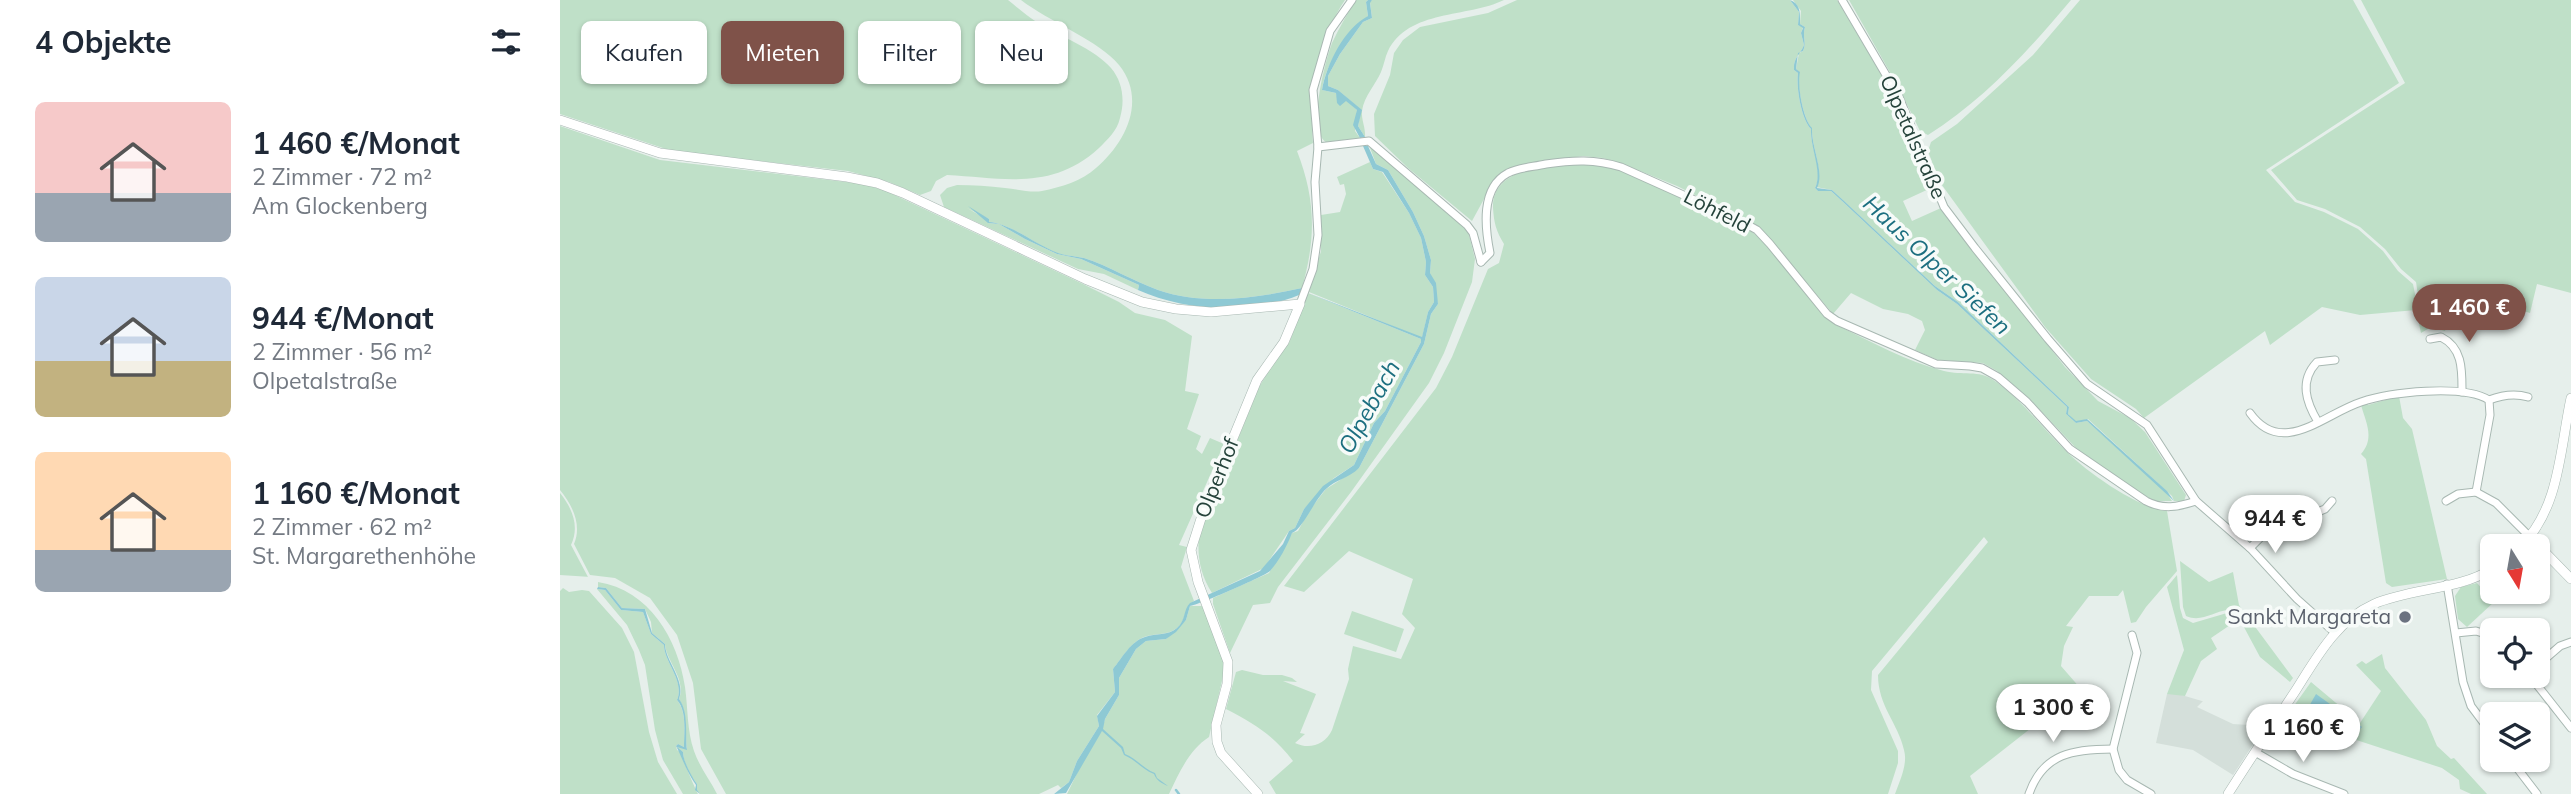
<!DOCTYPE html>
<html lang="de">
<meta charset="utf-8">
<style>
body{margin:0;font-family:Mulish,sans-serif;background:#f2f2f3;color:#1f2937;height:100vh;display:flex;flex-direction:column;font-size:26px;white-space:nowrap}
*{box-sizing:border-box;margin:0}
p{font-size:23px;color:#747a83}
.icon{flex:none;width:38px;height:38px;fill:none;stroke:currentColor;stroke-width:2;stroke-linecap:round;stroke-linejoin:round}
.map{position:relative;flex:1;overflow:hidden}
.sheet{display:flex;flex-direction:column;background:#fff;width:560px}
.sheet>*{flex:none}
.banner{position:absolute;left:21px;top:21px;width:665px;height:63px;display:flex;gap:14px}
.needle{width:46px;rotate:169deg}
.controls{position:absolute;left:1920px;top:534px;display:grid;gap:14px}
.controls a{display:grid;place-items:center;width:70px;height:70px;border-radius:10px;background:#fff;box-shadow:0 2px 5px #0004;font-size:35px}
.price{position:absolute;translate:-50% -60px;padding:0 16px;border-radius:24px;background:#fff;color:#222;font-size:23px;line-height:46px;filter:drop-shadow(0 2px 4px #0008)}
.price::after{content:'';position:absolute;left:50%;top:42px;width:21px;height:16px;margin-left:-10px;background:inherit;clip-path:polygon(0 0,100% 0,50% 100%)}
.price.on{background:#7f5249;color:#fff}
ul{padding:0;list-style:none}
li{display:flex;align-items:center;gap:21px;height:175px;padding:0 35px}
li span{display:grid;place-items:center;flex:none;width:196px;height:140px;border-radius:10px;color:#555}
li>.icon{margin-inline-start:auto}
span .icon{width:84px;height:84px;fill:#fffc;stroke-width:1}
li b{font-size:30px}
h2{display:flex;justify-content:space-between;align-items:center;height:84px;padding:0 35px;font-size:30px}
.tag{padding:0 24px;border-radius:10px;background:#fff;box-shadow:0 2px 5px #0004;font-size:24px;line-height:63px}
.tag.on{background:#7f5249;color:#fff}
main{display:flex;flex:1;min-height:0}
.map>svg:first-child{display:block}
</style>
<main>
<section class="sheet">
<h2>4 Objekte<svg class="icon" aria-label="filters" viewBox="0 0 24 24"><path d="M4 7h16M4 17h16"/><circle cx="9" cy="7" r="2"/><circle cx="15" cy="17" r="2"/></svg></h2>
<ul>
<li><span style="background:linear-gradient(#f6c9c9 65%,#9aa5b1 0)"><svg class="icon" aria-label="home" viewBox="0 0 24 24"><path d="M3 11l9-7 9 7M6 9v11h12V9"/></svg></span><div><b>1 460 €/Monat</b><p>2 Zimmer · 72 m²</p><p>Am Glockenberg</p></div></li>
<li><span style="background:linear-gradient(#c9d6e8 60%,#c2b280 0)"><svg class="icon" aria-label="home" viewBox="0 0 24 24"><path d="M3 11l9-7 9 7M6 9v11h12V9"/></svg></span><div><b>944 €/Monat</b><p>2 Zimmer · 56 m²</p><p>Olpetalstraße</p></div></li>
<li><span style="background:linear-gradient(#ffd9b3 70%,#9aa5b1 0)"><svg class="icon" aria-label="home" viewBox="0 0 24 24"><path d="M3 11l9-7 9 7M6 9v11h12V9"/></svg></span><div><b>1 160 €/Monat</b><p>2 Zimmer · 62 m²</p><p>St. Margarethenhöhe</p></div></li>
</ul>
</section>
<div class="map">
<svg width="2011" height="794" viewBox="0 0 2011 794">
<rect width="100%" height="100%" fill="#e6efeb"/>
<polygon fill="#d4dfda" points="1607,694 1618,694 1642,701 1643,701 1637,707 1673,724 1705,726 1673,775 1633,750 1596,743"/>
<g fill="#bfe0c8">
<path d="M0 0H448C458 8 467 16 478 23 499 36 535 49 551 68 563 82 565 101 560 118 557 131 548 139 539 148 492 191 444 178 387 175L376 181 371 191 360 195 329 182 288 171 112 151 0 114Z"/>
<path d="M461 0H785C760 36 748 99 753 143L737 151C756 200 756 238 742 288 696 298 644 306 598 290 573 281 549 266 524 258 515 256 506 256 497 253 476 245 450 223 429 222V219L407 208 428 220V223L439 224 465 239 497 254 521 259 579 285 578 290 544 274 518 269 384 207 380 195 387 188 397 185C413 185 429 186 445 188 457 189 471 193 482 191 501 187 522 181 536 168 566 142 587 100 559 65 540 41 488 21 461 0Z"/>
<path d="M796 0H808L806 2 808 16C786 38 767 59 762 90L776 93 778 100H786L797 110 795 131 800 138 766 142C747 129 765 62 772 43 779 28 787 14 796 0Z"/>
<path d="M812 0H944C907 18 849 9 828 51 825 57 824 65 821 72 816 84 804 96 802 111 801 119 806 129 805 137L798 126 801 110 778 90 768 86V76L780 54 803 22 812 18 810 2Z"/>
<path d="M957 0H1230L1239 12 1238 25 1243 27 1241 33 1244 45C1240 55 1233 58 1234 70L1238 73C1236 86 1241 119 1251 129 1250 148 1264 171 1255 188L1258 191H1271L1282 201 1377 290 1397 304 1507 407 1506 414 1516 423 1527 421 1606 492 1612 501H1595L1582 494 1531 459 1515 447 1470 399 1437 371 1423 363 1378 360 1355 350 1365 330 1362 321 1348 314 1323 309 1291 293 1273 314 1199 227 1117 186 1063 164 1043 158 1023 156 961 165 930 188 912 221 848 168 815 136 814 114 830 75 834 53 843 40 860 27 928 13Z"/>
<path d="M1233 0H1277L1333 94 1345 120 1371 188 1343 201 1352 221 1381 208 1505 367 1538 401 1570 418 1585 432 1626 495 1624 501H1614L1612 496 1528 419 1516 422 1508 414 1509 407 1398 302 1375 286 1272 190 1256 187C1265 173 1251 146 1252 129 1243 118 1237 85 1239 72L1236 69 1239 53 1243 51C1247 43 1242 36 1245 27L1240 24 1241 11Z"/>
<path d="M1289 0H1511C1469 50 1424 100 1368 135L1360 131 1340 90Z"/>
<polygon points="1520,0 1793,0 1839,83 1706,170 1735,202 1764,212 1798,229 1823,251 1838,271 1853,284 1857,304 1859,302 1856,282 1841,269 1825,249 1800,227 1765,209 1737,200 1711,170 1845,83 1801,0 2011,0 2011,293 1977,284 1970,313 1901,292 1885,331 1871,327 1861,333 1856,310 1800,315 1762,307 1710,345 1705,331 1584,418 1576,409 1531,379 1485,327 1379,181 1368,151 1371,142 1397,124 1473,55"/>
<path d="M0 126 100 160 303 184 326 191 523 284 559 302 575 313 605 320 632 336 625 391 639 394 627 429 641 436 636 449 642 454 650 438 664 444 619 545 627 547 621 567 634 601C623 608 627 620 617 628 607 636 595 633 584 637 571 642 562 658 553 669L555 692 537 715 539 726 517 761 509 782 501 788 498 785 479 794H166L141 749 133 683 117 635 90 598 55 578 30 575 14 544C22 525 13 506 0 490Z"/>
<polygon points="809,145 908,231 915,259 912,282 884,353 869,383 791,492 718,587 710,603 693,605 670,653 653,604 653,598 709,573 732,533 738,531 748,512 766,489 799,468 864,344 871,314 878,304 870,273 871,260 864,236 853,212 828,170 816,164"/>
<polygon points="810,162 813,169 822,172 849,213 861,238 866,262 865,275 873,287 874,302 868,312 862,338 749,292 761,251 761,215 780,212 786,194 784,184 780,185 777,177"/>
<path d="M1023 163 1060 169 1180 224C1216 245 1240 285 1265 317L1276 325C1311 341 1347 362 1384 371 1403 376 1418 369 1435 381 1463 401 1483 429 1507 452 1528 473 1578 508 1607 511L1617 571 1586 607 1576 622 1571 623 1563 590 1558 596H1529L1506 626 1513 627 1504 646 1501 666 1521 689 1410 776 1418 794H1335C1340 780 1348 764 1344 750 1338 723 1318 706 1318 675L1428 542 1424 537 1312 671 1311 690 1338 751V763L1328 794H716L709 782 733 761C713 735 695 724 666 709L676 672 682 670 703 675H722L732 678 737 682 723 681 756 694 740 733 745 734 735 743C749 750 765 745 772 730L789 679 788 669 793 646 841 659 855 628 842 614 853 579 789 551 744 592 724 586 876 388 892 357 928 269 939 263 944 244C936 231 934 223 933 208 932 165 993 166 1023 163Z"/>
<path d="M748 293 861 339V342L825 411 814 423 794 465 774 478 744 509 735 528 729 531 704 568 652 593C640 574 637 556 639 534L699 387 713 364 729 343Z"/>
<path d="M1839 396 1843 418 1852 429 1887 579 1832 587 1826 583 1806 459 1801 454C1815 438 1806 423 1801 405L1807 403 1808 405Z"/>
<path d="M0 493C12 508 20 526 11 545L28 577H31L0 575Z"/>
<path d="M1620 561 1649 582 1673 572 1679 605 1733 678 1730 682 1700 657 1678 616 1669 610C1653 611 1642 623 1626 616L1623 607Z"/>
<polygon points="1617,575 1620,608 1623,618 1633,623 1667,613 1676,621 1651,638 1657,649 1641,661 1625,696 1607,694 1624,650 1607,587"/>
<path d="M38 582C89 590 118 639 125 687 128 708 127 731 134 751 139 766 150 780 157 794H140L136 790 137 784C131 776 123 762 123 752L118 749V745L127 749C125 733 128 713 119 699 127 680 106 661 105 644L92 633 91 622 85 609 62 608 46 588 38 587Z"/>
<polygon points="1917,583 1934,602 1907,627 1898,619 1895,596 1901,587"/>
<polygon points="3,588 9,592 22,590 29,591 62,628 74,652 89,732 98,762 117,794 0,794 0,591"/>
<path d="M37 589 45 590 61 610 83 612 91 634 104 645C104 662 125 681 117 700 127 712 124 732 124 747L118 744 116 746 117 750 122 753C122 759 135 788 138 794H123L103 760 95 730 85 665 79 650 67 625Z"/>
<path d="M630 606H642L659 645 665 668 649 737C629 750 619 773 609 794H507L522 763 542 730 553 739 542 729 545 719 559 695V678L576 649 586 641 606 639 626 620Z"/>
<polygon points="792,611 844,629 836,652 784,634"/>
<polygon points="1822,654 1825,668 1866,720 1877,746 1891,759 1894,758 1927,794 1911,794 1900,789 1899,780 1882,768 1726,717 1751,682 1800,723 1821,691 1796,665 1802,661 1806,664"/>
</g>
<g fill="#8ec9d4">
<path d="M808 0H812L810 3 812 18 803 22 780 54 768 76V86L778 90 802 110 798 126 805 137 800 138 793 125 797 110 786 101 780 106 777 103 776 93 762 90C767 63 784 29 808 16L806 2Z"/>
<path d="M1230 0C1241 4 1240 14 1240 24L1245 27C1242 36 1247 43 1243 51L1238 53 1236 69 1240 72C1237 85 1243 119 1252 128 1251 147 1265 172 1257 188L1272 190 1283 200 1375 286 1398 302 1509 407 1508 414 1516 421 1527 419 1607 491 1614 501 1527 421 1516 423 1506 414 1507 407 1397 304 1377 290 1282 201 1271 191H1258L1255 188C1263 172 1250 148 1251 129 1241 119 1236 86 1238 73L1234 70C1233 58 1240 55 1244 45L1241 33 1243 28 1238 25 1239 12Z"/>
<path d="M803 146H808L816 164 828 170 853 212 864 236 871 260 870 273 876 283 878 304 871 314 864 344 799 468C789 478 775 480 766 489 755 499 742 530 732 533 727 546 719 561 710 571 705 576 638 605 630 606L626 620 616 632 606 639 586 641 576 649 559 678V695L545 719 543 729 563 747 565 754C577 759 584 769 595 773L597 778 608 786C601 783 597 781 594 774 583 770 576 760 564 755L561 748 542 731 506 793 494 794 509 782 517 761 539 726 537 716 555 692 553 669C562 658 571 641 585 637 596 633 608 636 617 628 626 620 623 610 630 603L700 571 723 544 729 531 735 528 744 509 763 486 794 465 814 423 825 411 861 342V339L748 293 862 337 868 312 874 302 873 287 865 275 866 262 861 238 849 213 823 172 813 169Z"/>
<path d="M408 206 429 219V222C450 223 476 245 498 253 506 256 515 256 524 258 549 266 573 281 598 290 644 306 696 298 742 288L739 295C691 315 624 311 578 290L579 285 521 259 497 254 465 239 439 224 428 223Z"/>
<path d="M38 587 46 588 62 608 85 609 92 633 105 644C105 661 126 680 119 699 129 712 125 734 127 750L117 747 123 752C123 761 132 777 137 784V790L140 794 135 790 136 785C127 773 122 757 116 746L118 744 124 747C124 732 127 711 117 700 125 681 104 662 104 645L91 634 83 612 61 610 45 590 37 589Z"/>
<polygon points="1756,694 1802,727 1790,738 1744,722 1744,715"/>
</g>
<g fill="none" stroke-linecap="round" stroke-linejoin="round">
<polyline stroke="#8ec9d4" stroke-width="2.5" points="616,790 619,794"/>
<g stroke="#a8b8b2" stroke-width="9">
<g id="minor">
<polyline points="1282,0 1339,97 1384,207 1415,248 1488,339 1527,384 1587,425 1636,501 1690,548 1737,599 1774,632"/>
<polyline points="758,147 809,141 907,225 913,233 921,262"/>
<path d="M921 262 930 253C925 228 920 188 948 173 960 167 973 167 986 164 1013 160 1035 159 1061 167L1179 220 1197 230 1210 244 1267 314 1277 321 1376 364 1410 366 1422 368 1438 377 1467 402 1510 449 1586 501C1603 510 1618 507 1636 501"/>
<polyline points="740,304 753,269 758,235 755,182 758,147 753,90 770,31 792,0"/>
<path d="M1870 339 1881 337C1903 348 1902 370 1902 392"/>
<path d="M1929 400C1942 395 1955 393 1968 397"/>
<path d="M1690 413C1722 458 1764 414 1801 402 1830 392 1903 384 1929 400L1930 415 1916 492 1936 503 1970 537"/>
<path d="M1758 422C1746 402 1739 381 1757 362L1775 360"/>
<polyline points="1886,501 1898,494 1916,492"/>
<polyline points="1690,548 1704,534 1765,509 1772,501"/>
<polyline points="1887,584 1903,682 1911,706 1932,734"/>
<polyline points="1896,633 1916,631 1932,636"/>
<polyline points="1572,635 1577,653 1553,749 1559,770 1567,780 1591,794"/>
<polyline points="1978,665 2000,646 2011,642"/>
<polyline points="1970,676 2011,728"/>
<polyline points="1695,752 1733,774 1784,794"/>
<polyline points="1951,760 1977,794"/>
<path d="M1469 794C1483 753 1514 749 1553 749"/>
</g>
</g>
<g stroke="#a8b8b2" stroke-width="10">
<g id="tertiary">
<polyline points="0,120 100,153 287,177 317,183 343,193 525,279 582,302 616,309 651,312 740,304 724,342 697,380 645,506 631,550 638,582 668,662 667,684 656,725 657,742 661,753 698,794"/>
<polyline points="1970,537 2011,579"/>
<path d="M1961 546C2000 508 2000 448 2011 398"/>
<path d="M1668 794C1690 759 1713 725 1736 690 1757 657 1776 621 1814 604 1851 588 1899 590 1932 569"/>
</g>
</g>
<use href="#minor" stroke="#fff" stroke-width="7"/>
<use href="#tertiary" stroke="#fff" stroke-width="9"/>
</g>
<circle fill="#6b7280" stroke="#f7fbf9" stroke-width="2.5" cx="1845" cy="617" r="7"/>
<g text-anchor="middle" stroke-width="7" stroke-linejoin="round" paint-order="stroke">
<g font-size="21" fill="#24423a" stroke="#f7fbf9">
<text transform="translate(1353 137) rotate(66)" y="7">Olpetalstraße</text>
<text transform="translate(1157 211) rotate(27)" y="7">Löhfeld</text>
<text transform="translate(657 478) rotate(-68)" y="7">Olperhof</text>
</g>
<g font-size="21" fill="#5b616d" stroke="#f7fbf9" text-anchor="end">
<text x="1831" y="624">Sankt Margareta</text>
</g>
<g font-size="23" font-style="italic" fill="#1c6f80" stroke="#f7fbf9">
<text transform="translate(1377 265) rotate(43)" y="8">Haus Olper Siefen</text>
<text transform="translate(809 407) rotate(-61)" y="8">Olpebach</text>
</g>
</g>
</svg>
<div class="controls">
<a><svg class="needle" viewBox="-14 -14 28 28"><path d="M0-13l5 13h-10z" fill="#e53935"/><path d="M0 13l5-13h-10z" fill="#747a83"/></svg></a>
<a><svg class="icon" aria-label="locate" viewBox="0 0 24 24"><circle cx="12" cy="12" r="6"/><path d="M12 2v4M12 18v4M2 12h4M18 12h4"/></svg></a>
<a><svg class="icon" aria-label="layers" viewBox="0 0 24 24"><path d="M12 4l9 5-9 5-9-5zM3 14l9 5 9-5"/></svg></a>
</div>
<b class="price on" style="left:1909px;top:344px">1 460 €</b>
<b class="price" style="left:1715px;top:555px">944 €</b>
<b class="price" style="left:1493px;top:744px">1 300 €</b>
<b class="price" style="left:1743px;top:764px">1 160 €</b>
<div class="banner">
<a class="tag">Kaufen</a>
<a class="tag on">Mieten</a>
<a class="tag">Filter</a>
<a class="tag">Neu</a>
</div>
</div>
</main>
